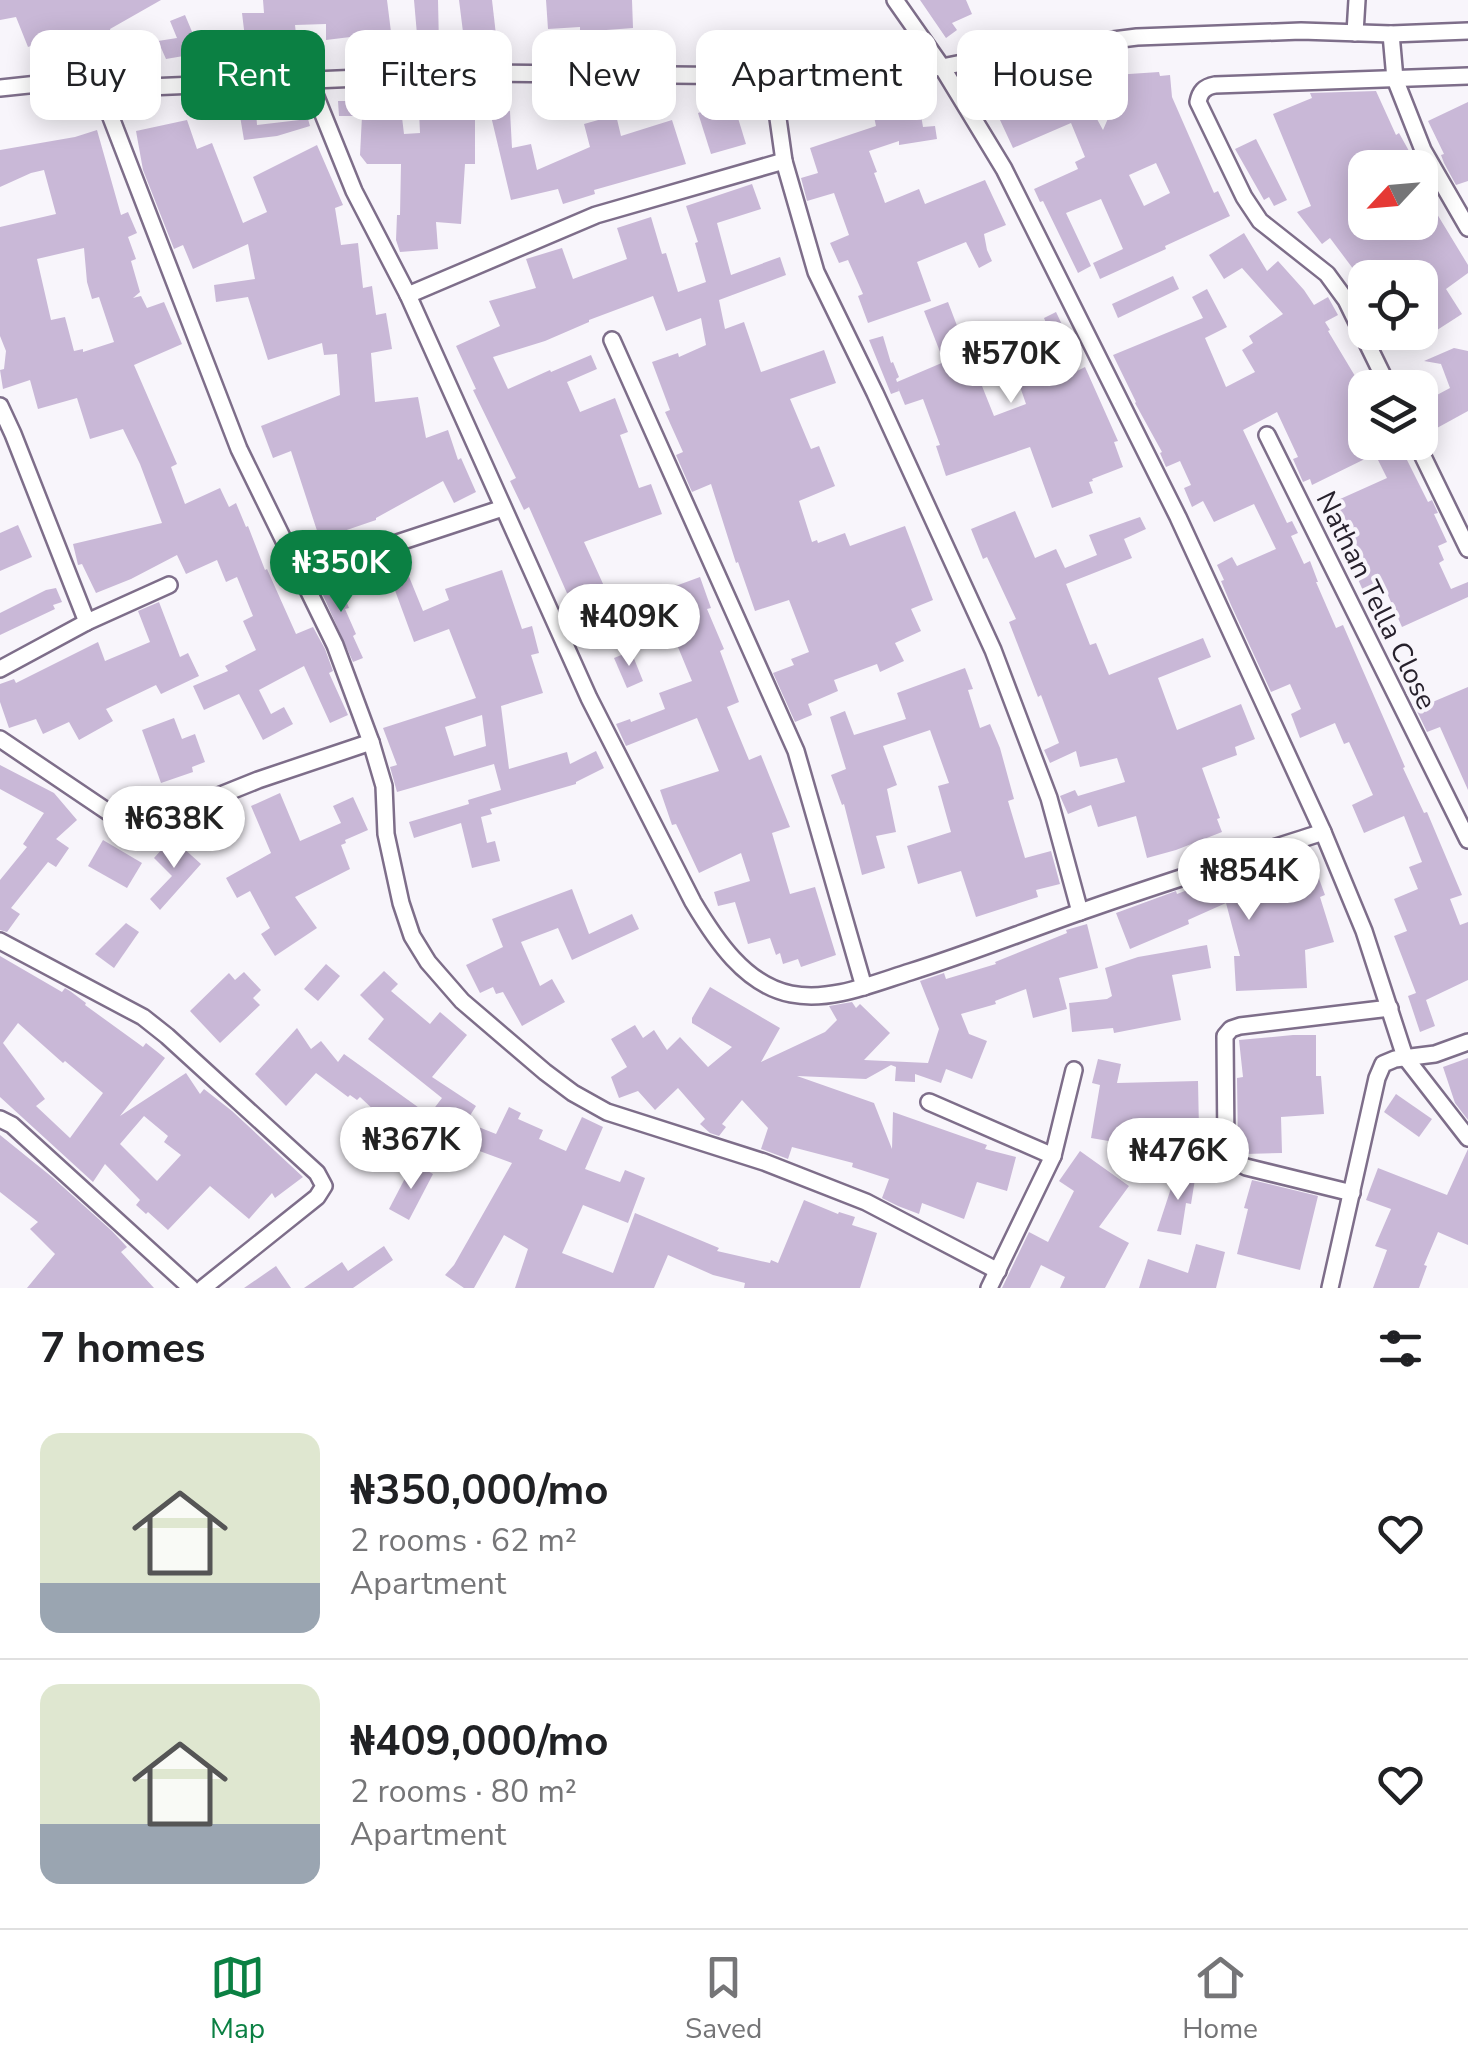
<!DOCTYPE html>
<meta charset="utf-8">
<style>
body{margin:0;font-family:"Nunito Sans",sans-serif;background:#f6f6f6;color:#202124;height:100vh;display:flex;flex-direction:column;font-size:38px;white-space:nowrap}
*{box-sizing:border-box;margin:0}
p{font-size:32px;color:#757577}
.icon{flex:none;width:55px;height:55px;fill:none;stroke:currentColor;stroke-width:2;stroke-linecap:round;stroke-linejoin:round}
.map{position:relative;height:1288px;overflow:hidden}
.sheet{display:flex;flex-direction:column;background:#fff;flex:1}
.sheet>*{flex:none}
.hud{position:absolute;left:30px;top:30px;width:1410px;height:90px;display:flex;gap:20px}
.needle{width:65px;rotate:244deg}
.buttons{position:absolute;left:1348px;top:150px;display:grid;gap:20px}
.buttons a{display:grid;place-items:center;width:90px;height:90px;border-radius:20px;background:#fff;box-shadow:0 5px 25px #0003;font-size:50px}
.price{position:absolute;translate:-50% -85px;padding:0 22px;border-radius:35px;background:#fff;color:#222;font-size:32px;line-height:65px;filter:drop-shadow(0 2px 5px #0008)}
.price::after{content:'';position:absolute;left:50%;top:60px;width:30px;height:22px;margin-left:-15px;background:inherit;clip-path:polygon(0 0,100% 0,50% 100%)}
.price.active{background:#0b8043;color:#fff}
ul{padding:0;list-style:none}
li{display:flex;align-items:center;gap:30px;height:250px;padding:0 40px}
li+li{border-top:2px solid #e0e0e0}
li span{display:grid;place-items:center;flex:none;width:280px;height:200px;border-radius:20px;color:#555}
li>.icon{margin-inline-start:auto}
span .icon{width:120px;height:120px;fill:#fffc;stroke-width:1}
li b{font-size:42px}
h2{display:flex;justify-content:space-between;align-items:center;height:120px;padding:0 40px;font-size:42px}
.chip{padding:0 35px;border-radius:20px;background:#fff;box-shadow:0 5px 25px #0003;font-size:35px;line-height:90px}
.chip.active{background:#0b8043;color:#fff}
.tab-bar{display:flex;justify-content:space-around;align-items:center;height:140px;border-top:2px solid #e0e0e0;background:#fff;font-size:28px;color:#757577}
.tab-bar a{display:grid;justify-items:center;gap:5px}
.tab-bar .active{color:#0b8043}
.map>svg:first-child{display:block}
</style>
<div class="map">
<svg width="1468" height="1288" viewBox="0 0 1468 1288">
<rect width="100%" height="100%" fill="#f8f5fb"/>
<g fill="#c9b8d7" fill-rule="evenodd">
<polygon points="0,0 161,0 110,29 119,57 96,64 87,41 48,57 42,42 28,47 16,17 0,20"/>
<polygon points="263,0 387,0 391,32 326,40 326,24 295,25 298,52 280,53 278,47 277,52 208,56 245,38 242,13 264,13"/>
<polygon points="414,0 438,0 439,46 418,46"/>
<polygon points="459,0 492,0 496,35 464,40"/>
<polygon points="546,0 632,0 633,28 580,32 580,27 548,29"/>
<polygon points="920,0 966,0 972,14 952,23 957,30 946,38"/>
<polygon points="185,15 201,53 166,59 158,41 177,38 170,21"/>
<path d="M1024 66 1069 85 1064 97 1060 95V99L1073 100 1076 81 1103 130 1116 100 1114 75 1159 72 1160 76 1170 75 1172 97 1214 193 1218 191 1230 216 1165 246 1166 249 1100 279 1093 263 1123 249 1101 199 1066 213 1091 266 1078 273 1043 201 1040 202 1034 189 1078 169 1075 162 1085 157 1071 123 1013 148 987 92 1001 86 1012 111 1054 92 1000 70ZM1156 163 1170 193 1144 206 1129 175Z"/>
<polygon points="861,86 864,100 796,105 794,92 821,88 831,91"/>
<polygon points="1376,91 1396,135 1399,133 1409,151 1379,168 1365,168 1365,222 1424,223 1437,214 1468,265 1468,273 1446,289 1462,314 1420,341 1420,278 1360,278 1330,238 1322,244 1297,212 1311,206 1273,114 1312,98 1310,93"/>
<polygon points="255,96 257,125 308,119 310,126 277,136 244,140 240,116 228,117 227,98"/>
<polygon points="338,101 400,101 404,134 420,133 419,111 436,108 436,104 465,102 465,106 475,104 475,164 465,164 461,224 436,222 438,249 400,252 396,240 397,215 400,215 401,164 367,164 360,155 362,116 339,116"/>
<polygon points="733,102 746,144 711,154 698,113"/>
<polygon points="1468,102 1468,181 1456,185 1444,163 1441,155 1444,154 1428,121"/>
<polygon points="919,103 923,127 935,126 937,139 899,145 899,141 869,151 877,172 874,173 885,203 919,189 925,204 985,180 1006,225 984,234 987,250 992,261 979,268 966,242 917,262 931,301 868,323 858,296 863,294 848,260 839,263 830,243 849,235 834,193 807,201 801,178 818,173 810,148 876,126 873,112"/>
<polygon points="510,111 512,148 531,144 537,170 590,147 584,124 616,115 621,136 672,120 686,164 594,190 595,194 563,204 558,189 511,200 490,112"/>
<polygon points="187,120 197,149 212,143 243,223 267,212 253,177 317,145 343,205 335,208 341,245 358,243 363,288 372,286 376,315 386,313 392,349 371,353 375,402 418,397 426,438 448,430 458,460 461,458 476,492 454,503 443,481 376,518 376,520 335,534 337,540 322,546 291,451 273,458 261,426 340,395 337,354 324,355 322,343 268,360 248,297 216,302 214,285 255,279 248,244 193,269 183,245 174,249 143,170 136,131"/>
<path d="M97 130 121 215 128 212 137 233 128 237 136 259 131 261 140 292 133 298 141 296 147 308 164 302 182 344 134 365 177 464 171 467 185 504 220 488 229 507 236 503 246 527 248 526 265 570 267 569 296 634 313 627 325 649 333 671 329 673 348 715 330 723 304 666 259 690 271 714 284 707 293 724 263 740 239 694 204 710 193 686 228 671 225 666 256 650 243 621 253 616 237 577 226 582 217 560 186 574 177 555 131 579 96 593 82 564 78 565 73 544 162 523 140 464 123 429 90 439 77 398 38 409 30 380 3 389 0 370 4 369 6 351 0 336V227L56 214 44 170 31 173 0 187V150L75 137ZM84 248 87 282 92 299 99 297 114 342 83 352V349L74 351 65 317 51 320 37 259Z"/>
<polygon points="1256,139 1287,200 1274,206 1269,197 1264,200 1235,149"/>
<polygon points="752,184 761,209 717,223 731,275 780,257 786,275 719,300 725,329 744,322 761,372 824,350 836,383 790,399 811,449 819,446 835,486 799,501 812,542 817,540 818,543 845,533 850,546 905,526 933,600 911,609 921,631 895,643 904,661 880,672 877,664 834,680 838,691 808,704 812,715 795,722 773,673 794,665 791,659 809,652 789,600 755,611 738,562 736,563 711,484 692,492 676,455 683,452 665,412 670,410 652,362 678,353 679,357 706,345 701,318 666,331 653,296 589,320 589,322 545,341 493,357 508,389 550,370 551,372 591,355 597,369 567,382 580,412 615,398 628,432 620,435 639,488 651,484 662,514 584,542 604,586 570,600 529,507 524,510 510,481 516,478 473,390 476,389 456,346 500,326 489,301 536,288 526,259 562,248 573,279 627,259 617,228 651,217 662,254 666,253 678,292 706,282 695,243 698,242 686,206"/>
<polygon points="1244,233 1267,271 1278,261 1304,290 1314,305 1328,297 1338,315 1325,322 1330,330 1328,331 1355,376 1360,373 1365,382 1365,442 1398,442 1428,502 1432,500 1438,513 1434,514 1447,542 1438,546 1444,560 1439,563 1451,589 1468,582 1468,597 1402,627 1387,593 1368,602 1353,568 1361,564 1346,523 1339,526 1329,504 1387,478 1375,454 1312,485 1310,479 1303,482 1293,459 1298,457 1277,412 1243,430 1287,523 1292,521 1298,533 1291,536 1304,564 1310,561 1318,582 1316,582 1336,628 1343,625 1405,767 1403,768 1424,813 1427,812 1462,895 1450,899 1460,925 1468,922 1468,980 1426,1000 1435,1026 1420,1032 1408,996 1416,993 1394,936 1407,931 1394,899 1418,889 1409,867 1422,862 1404,816 1364,833 1352,805 1373,795 1349,742 1344,744 1335,723 1300,738 1291,714 1301,709 1290,684 1271,692 1231,605 1221,581 1224,580 1217,565 1232,557 1237,566 1276,549 1254,504 1214,522 1203,501 1192,507 1184,488 1191,485 1180,461 1166,467 1160,453 1162,452 1135,403 1136,402 1113,355 1203,318 1192,297 1207,289 1227,327 1205,338 1226,387 1255,372 1242,350 1253,343 1249,336 1283,314 1242,268 1224,279 1209,255"/>
<polygon points="1173,276 1179,289 1118,318 1112,304"/>
<path d="M948 302 967 352 972 350 973 353 1046 323 1044 318 1056 312 1068 337 1054 344 1065 377 1085 367 1118 441 1114 442 1123 467 1092 479 1093 481 1089 482 1093 493 1052 508 1030 447 946 476 936 446 940 445 923 399 905 405 898 388 899 391 891 394 869 340 883 336 891 363 893 362 899 377 896 379 897 382 944 362 924 311ZM1015 372 1026 404 994 416 982 386Z"/>
<polygon points="1454,348 1468,351 1468,411 1426,434 1420,423 1420,404 1450,388 1441,364 1424,361"/>
<polygon points="1015,511 1035,558 1056,549 1065,568 1097,555 1089,535 1140,517 1146,529 1124,539 1132,558 1066,584 1090,645 1096,643 1109,675 1203,638 1211,657 1158,678 1177,730 1241,704 1255,739 1235,747 1237,755 1202,768 1220,818 1217,819 1222,832 1176,850 1147,858 1136,816 1098,827 1091,805 1068,814 1060,796 1075,790 1078,796 1125,782 1117,758 1080,767 1076,751 1050,763 1044,750 1059,743 1041,695 1038,697 1009,622 1016,619 987,557 983,559 971,529"/>
<polygon points="18,525 32,557 0,571 0,533"/>
<path d="M401 557 423 611 449 600 445 589 502 570 522 629 532 626 539 653 531 655 543 693 501 706 509 769 567 752 570 764 596 751 604 768 576 782V784L490 809 492 814 481 817 487 843 495 841 500 861 472 868 461 823 414 838 409 822 469 804 468 800 501 790 494 764 397 792 390 767 397 765 383 728 476 698 449 629 414 642 393 585 391 586 382 565ZM482 715 486 746 454 756 445 727Z"/>
<polygon points="336,576 349,608 345,609 356,634 353,636 363,658 353,662 318,584"/>
<polygon points="700,577 711,608 707,609 724,649 720,651 739,702 727,707 749,760 761,755 790,827 772,833 790,894 815,887 836,955 801,967 798,959 783,964 780,953 776,955 770,938 748,944 735,902 718,906 714,892 750,881 741,853 699,873 676,824 672,825 660,790 719,771 697,718 626,746 616,724 630,719 631,722 665,709 659,693 692,681 668,623 663,625 661,619 631,631 616,594 635,586 640,599"/>
<polygon points="56,588 62,602 53,605 55,609 0,635 0,613 46,590"/>
<polygon points="159,602 180,657 188,653 199,676 161,694 156,685 106,709 113,721 79,740 69,722 43,734 36,719 9,728 0,702 0,684 14,679 16,683 98,642 105,661 150,642 138,611"/>
<polygon points="631,651 643,681 627,688 614,658"/>
<polygon points="965,668 973,689 968,690 980,728 990,724 1000,748 1014,799 1008,801 1025,858 1051,851 1060,884 1036,890 1038,897 976,917 961,871 918,884 907,846 951,832 938,786 949,783 930,730 883,746 897,785 887,789 896,832 876,836 885,868 862,875 844,804 842,805 831,775 846,769 830,717 845,711 854,735 906,719 897,693"/>
<polygon points="1468,687 1468,790 1440,727 1427,732 1416,709"/>
<polygon points="174,718 182,739 195,734 205,762 192,767 193,772 161,783 142,730"/>
<polygon points="0,765 54,793 77,820 56,839 69,848 56,867 48,862 11,908 20,914 7,932 0,930 0,880 27,847 23,844 44,813 0,789"/>
<polygon points="280,793 300,841 341,823 333,806 353,797 368,830 345,840 346,843 341,845 350,869 295,897 317,928 275,956 261,934 270,928 250,891 237,898 226,878 271,853 251,806"/>
<polygon points="172,838 201,864 160,910 150,899 172,876 154,858"/>
<polygon points="103,840 142,863 127,888 88,866"/>
<polygon points="1308,849 1325,895 1320,897 1334,942 1305,950 1307,988 1236,991 1234,956 1240,956 1226,903 1188,920 1189,924 1130,949 1116,913 1176,891 1177,894 1230,874 1244,905 1282,895 1271,861"/>
<polygon points="572,889 589,934 632,914 639,929 572,960 558,928 521,942 540,986 552,979 565,1002 522,1026 503,992 496,994 493,987 480,993 466,965 503,947 492,919"/>
<polygon points="126,923 139,932 114,968 95,954"/>
<polygon points="1087,924 1098,968 1059,978 1067,1009 1033,1018 1026,989 995,1001 996,1004 961,1014 969,1034 987,1041 972,1079 946,1069 941,1083 915,1074 915,1082 895,1081 896,1067 891,1065 866,1079 797,1076 874,1103 892,1149 893,1112 987,1145 985,1149 1016,1157 1007,1191 977,1182 964,1219 922,1203 919,1214 898,1206 882,1198 889,1179 852,1167 853,1163 792,1147 788,1159 761,1149 768,1128 742,1100 722,1124 726,1127 719,1136 710,1133 700,1124 705,1119 678,1088 655,1110 638,1091 619,1098 611,1077 627,1067 611,1039 635,1025 643,1038 654,1030 667,1050 680,1037 708,1067 732,1047 692,1023 692,1018 710,987 780,1028 761,1062 825,1032 837,1020 829,1006 852,1002 856,1008 860,1004 890,1033 864,1060 928,1063 939,1029 920,981 944,973 946,979 996,964 995,962 1067,933 1066,930"/>
<polygon points="1207,945 1211,968 1172,975 1181,1020 1114,1033 1113,1028 1072,1032 1069,1003 1107,999 1112,996 1105,968 1138,957"/>
<path d="M0 956 62 992 65 988 70 991 86 1003 85 1005 143 1047 146 1043 165 1058 120 1116 186 1073 200 1094 204 1089 232 1111 303 1177 275 1198 272 1193 249 1219 210 1186 168 1230 148 1212 146 1214 136 1205 140 1200 105 1164 93 1182 0 1097ZM18 1023 63 1063 65 1061 103 1093 70 1138 36 1106 45 1099 3 1043ZM144 1116 168 1136 164 1142 181 1155 157 1181 120 1144Z"/>
<polygon points="326,964 340,976 318,1001 304,989"/>
<polygon points="384,971 398,984 391,991 430,1024 440,1012 467,1035 432,1077 476,1106 466,1122 496,1134 509,1107 521,1113 518,1119 543,1130 539,1139 566,1151 582,1117 603,1127 585,1169 620,1182 625,1170 645,1178 628,1223 583,1205 562,1253 613,1273 635,1213 719,1248 717,1251 770,1263 771,1260 778,1263 804,1200 838,1214 839,1212 855,1217 852,1225 877,1233 860,1288 744,1288 745,1283 713,1275 668,1255 654,1288 515,1288 528,1249 504,1235 474,1288 464,1288 445,1275 454,1265 512,1163 455,1142 407,1115 394,1129 360,1097 357,1100 350,1095 348,1097 316,1073 286,1106 255,1074 297,1028 311,1049 321,1041 338,1062 344,1054 429,1115 442,1098 368,1039 384,1019 360,995"/>
<polygon points="244,972 261,990 253,998 260,1005 220,1043 190,1011 229,973 235,980"/>
<polygon points="1293,1035 1316,1035 1316,1076 1321,1076 1324,1114 1281,1117 1282,1153 1245,1154 1238,1148 1237,1078 1243,1077 1239,1040"/>
<polygon points="1468,1058 1468,1120 1455,1103 1443,1067"/>
<polygon points="1098,1059 1121,1064 1117,1083 1198,1081 1199,1130 1172,1129 1164,1140 1163,1121 1130,1122 1126,1144 1091,1138 1100,1085 1092,1083"/>
<polygon points="1396,1094 1432,1119 1419,1137 1384,1112"/>
<polygon points="0,1135 52,1177 112,1231 127,1247 121,1252 154,1288 27,1288 55,1254 30,1229 38,1222 0,1192"/>
<polygon points="1468,1149 1468,1245 1438,1232 1424,1265 1427,1266 1419,1288 1373,1288 1387,1250 1375,1246 1391,1209 1366,1200 1378,1168 1447,1195"/>
<polygon points="1080,1151 1129,1186 1099,1227 1129,1243 1105,1288 1060,1288 1065,1277 1041,1265 1030,1288 1002,1288 1029,1232 1048,1242 1074,1191 1059,1181"/>
<polygon points="413,1163 433,1174 409,1220 389,1209"/>
<polygon points="1177,1170 1196,1173 1191,1204 1186,1203 1181,1235 1157,1231"/>
<polygon points="1252,1180 1318,1196 1300,1270 1237,1254 1248,1209 1244,1208"/>
<polygon points="1196,1244 1225,1252 1216,1288 1139,1288 1148,1259 1188,1273"/>
<polygon points="384,1246 393,1260 353,1288 304,1288 342,1262 348,1271"/>
<polygon points="276,1266 291,1288 244,1288"/>
</g>
<g fill="none" stroke-linecap="round" stroke-linejoin="round">
<g stroke="#7e6e8a" stroke-width="20">
<g id="minor">
<polyline points="895,0 942,67 1004,169 1178,517 1323,832 1364,931 1405,1057 1468,1138"/>
<polyline points="1355,33 1357,0"/>
<polyline points="1391,34 1395,79 1423,150 1468,228"/>
<polyline points="772,76 784,161 816,272 875,393 993,650 1049,798 1080,912"/>
<path d="M310 82 354 191 408 295 589 698 693 902C715 939 745 985 791 994 830 1002 872 984 910 972 968 954 1025 931 1083 911 1162 883 1243 858 1323 832"/>
<polyline points="0,88 38,84 100,89 479,73 772,76 898,72 942,67 1017,52 1137,37 1301,31 1391,34 1468,31"/>
<polyline points="100,89 239,449 335,645 371,742 384,786 386,834 401,903 412,936 428,962 462,1001 545,1072 573,1093 607,1112 764,1162 866,1202 998,1271"/>
<polyline points="408,295 596,215 784,161"/>
<polyline points="612,340 796,751 864,987"/>
<path d="M1389 388 1346 300 1327 274 1260 221 1244 197 1198 102C1200 92 1204 87 1215 85L1468 76"/>
<polyline points="0,406 13,434 87,622"/>
<polyline points="1267,435 1468,840"/>
<polyline points="1416,442 1468,549"/>
<polyline points="300,575 503,508"/>
<polyline points="0,669 87,622 169,585"/>
<polyline points="0,739 123,822 136,826 151,823 258,780 371,742"/>
<polyline points="0,941 143,1017 167,1036 317,1173 324,1186 317,1197 203,1288"/>
<polyline points="929,1102 1053,1156"/>
<polyline points="0,1119 12,1125 191,1288"/>
<polyline points="1352,1193 1246,1167 1233,1160 1226,1149 1225,1036 1231,1029 1240,1026 1390,1008"/>
<polyline points="989,1288 1053,1156 1074,1070"/>
<polyline points="1330,1288 1377,1078 1383,1064 1395,1059 1435,1054 1468,1042"/>
</g>
</g>
<use href="#minor" stroke="#fff" stroke-width="15"/>
</g>
<g text-anchor="middle" stroke-width="8" stroke-linejoin="round" paint-order="stroke">
<g font-size="28" fill="#27212c" stroke="#f8f5fb">
<text transform="translate(1377 600) rotate(64)" y="10">Nathan Tella Close</text>
</g>
</g>
</svg>
<div class="buttons">
<a><svg class="needle" viewBox="-14 -14 28 28"><path d="M0-13l5 13h-10z" fill="#e53935"/><path d="M0 13l5-13h-10z" fill="#757577"/></svg></a>
<a><svg class="icon" aria-label="locate" viewBox="0 0 24 24"><circle cx="12" cy="12" r="6"/><path d="M12 2v4M12 18v4M2 12h4M18 12h4"/></svg></a>
<a><svg class="icon" aria-label="layers" viewBox="0 0 24 24"><path d="M12 4l9 5-9 5-9-5zM3 14l9 5 9-5"/></svg></a>
</div>
<b class="price" style="left:1011px;top:406px">₦570K</b>
<b class="price active" style="left:341px;top:615px">₦350K</b>
<b class="price" style="left:629px;top:669px">₦409K</b>
<b class="price" style="left:174px;top:871px">₦638K</b>
<b class="price" style="left:1249px;top:923px">₦854K</b>
<b class="price" style="left:411px;top:1192px">₦367K</b>
<b class="price" style="left:1178px;top:1203px">₦476K</b>
<div class="hud">
<a class="chip">Buy</a>
<a class="chip active">Rent</a>
<a class="chip">Filters</a>
<a class="chip">New</a>
<a class="chip">Apartment</a>
<a class="chip">House</a>
</div>
</div>
<section class="sheet">
<h2>7 homes<svg class="icon" aria-label="filters" viewBox="0 0 24 24"><path d="M4 7h16M4 17h16"/><circle cx="9" cy="7" r="2"/><circle cx="15" cy="17" r="2"/></svg></h2>
<ul>
<li><span style="background:linear-gradient(#dfe7d0 75%,#9aa5b1 0)"><svg class="icon" aria-label="home" viewBox="0 0 24 24"><path d="M3 11l9-7 9 7M6 9v11h12V9"/></svg></span><div><b>₦350,000/mo</b><p>2 rooms · 62 m²</p><p>Apartment</p></div><svg class="icon" aria-label="heart" viewBox="0 0 24 24"><path d="M12 20l-8-8c-3-5 5-10 8-4 3-6 11-1 8 4z"/></svg></li>
<li><span style="background:linear-gradient(#dfe7d0 70%,#9aa5b1 0)"><svg class="icon" aria-label="home" viewBox="0 0 24 24"><path d="M3 11l9-7 9 7M6 9v11h12V9"/></svg></span><div><b>₦409,000/mo</b><p>2 rooms · 80 m²</p><p>Apartment</p></div><svg class="icon" aria-label="heart" viewBox="0 0 24 24"><path d="M12 20l-8-8c-3-5 5-10 8-4 3-6 11-1 8 4z"/></svg></li>
</ul>
</section>
<nav class="tab-bar">
<a class="active"><svg class="icon" aria-label="map" viewBox="0 0 24 24"><path d="M3 6l6-2 6 2 6-2v14l-6 2-6-2-6 2zM9 4v14M15 6v14"/></svg>Map</a>
<a><svg class="icon" aria-label="saved" viewBox="0 0 24 24"><path d="M7 4h10v16l-5-4-5 4z"/></svg>Saved</a>
<a><svg class="icon" aria-label="home" viewBox="0 0 24 24"><path d="M3 11l9-7 9 7M6 9v11h12V9"/></svg>Home</a>
</nav>
